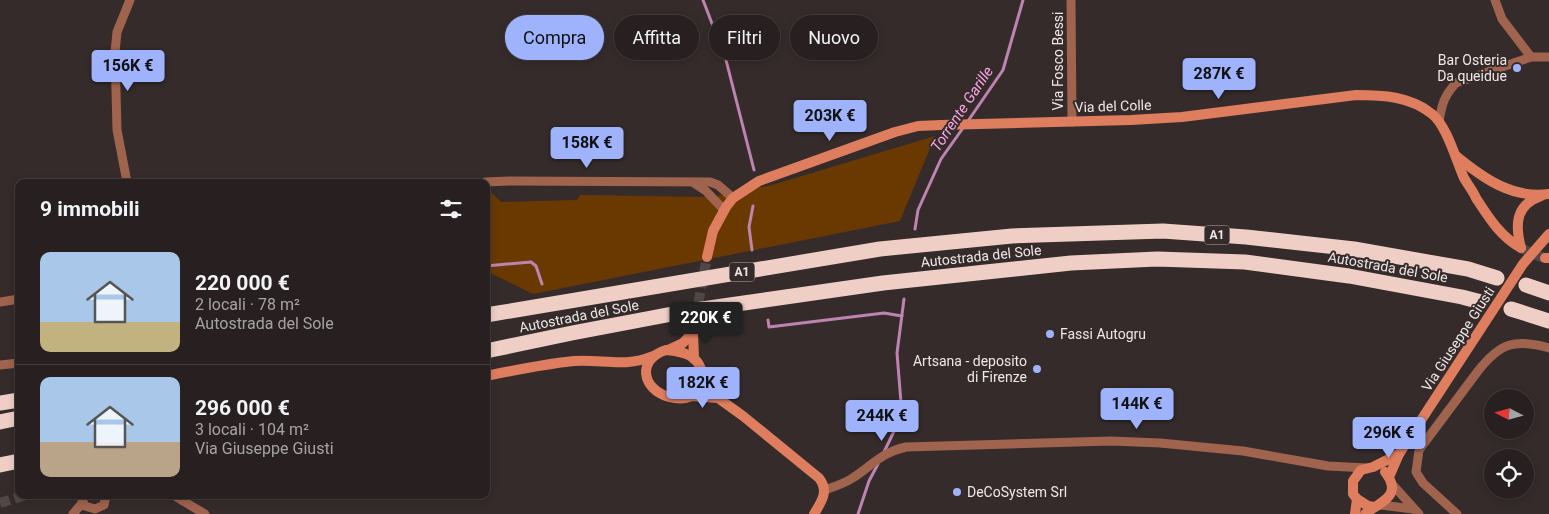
<!DOCTYPE html>
<html lang="it">
<meta charset="utf-8">
<style>
body{margin:0;font-family:Roboto,sans-serif;background:#302829;color:#f1f3f6;height:100vh;display:flex;flex-direction:column;font-size:19px;white-space:nowrap}
*{box-sizing:border-box;margin:0}
p{font-size:16px;color:#a5a3a5}
.icon{flex:none;width:28px;height:28px;fill:none;stroke:currentColor;stroke-width:2;stroke-linecap:round;stroke-linejoin:round}
.map{position:relative;flex:1;overflow:hidden}
.drawer{position:absolute;left:15px;top:179px;width:475px;height:320px;display:flex;flex-direction:column;background:#282020;border-radius:10px;box-shadow:0 2px 8px #0003,0 0 0 1px #443e3e}
.drawer>*{flex:none}
.banner{position:absolute;left:505px;top:15px;width:475px;height:45px;display:flex;gap:10px}
.needle{width:32px;rotate:276deg}
.controls{position:absolute;left:1484px;top:389px;display:grid;gap:10px}
.controls a{display:grid;place-items:center;width:50px;height:50px;border-radius:50%;background:#282020;box-shadow:0 2px 8px #0003,0 0 0 1px #443e3e;font-size:25px}
.price{position:absolute;translate:-50% -42px;padding:0 11px;border-radius:5px;background:#9fb3fd;color:#111;font-size:16px;line-height:32px;filter:drop-shadow(0 1px 2px #0008)}
.price::after{content:'';position:absolute;left:50%;top:30px;width:15px;height:11px;margin-left:-8px;background:inherit;clip-path:polygon(0 0,100% 0,50% 100%)}
.price.on{background:#222;color:#fff}
ul{padding:0;list-style:none}
li{display:flex;align-items:center;gap:15px;height:125px;padding:0 25px}
li+li{border-top:1px solid #443e3e}
li span{display:grid;place-items:center;flex:none;width:140px;height:100px;border-radius:10px;color:#555}
li>.icon{margin-inline-start:auto}
span .icon{width:60px;height:60px;fill:#fffc;stroke-width:1}
li b{font-size:21px}
h2{display:flex;justify-content:space-between;align-items:center;height:60px;padding:0 25px;font-size:21px}
.pill{padding:0 18px;border-radius:22px;background:#282020;box-shadow:0 2px 8px #0003,0 0 0 1px #443e3e;font-size:18px;line-height:45px}
.pill.on{background:#9fb3fd;color:#111}
.map>svg:first-child{display:block}
</style>
<div class="map">
<svg width="1549" height="514" viewBox="0 0 1549 514">
<rect width="100%" height="100%" fill="#352b2b"/>
<polygon fill="#6a3902" points="935,136 900,221 533,294 486,271 486,193 492,193 501,202 577,200 580,195 712,197 772,185"/>
<g fill="none" stroke-linecap="round" stroke-linejoin="round">
<g stroke="#be84b0" stroke-width="3">
<polyline points="703,0 726,60 754,170"/>
<polyline points="968,121 1003,70 1023,0"/>
<polyline points="915,229 918,210 941,159 963,128"/>
<polyline points="752,250 749,227 753,206"/>
<polyline points="486,266 531,262 536,266 542,284"/>
<polyline points="768,320 769,327 884,313 902,316"/>
<polyline points="883,454 902,415 897,353 904,299"/>
<polyline points="858,514 869,481 878,464"/>
</g>
<g stroke="#514747" stroke-width="10" stroke-dasharray="10 5" stroke-linecap="butt">
<polyline points="1521,248 1533,254 1545,258"/>
<polyline points="693,332 707,257"/>
<polyline points="0,503 26,495"/>
</g>
<g stroke="#9f634e" stroke-width="9">
<polyline points="1071,0 1072,122"/>
<polyline points="1495,0 1502,19 1531,57"/>
<path d="M1439 121C1442 104 1444 96 1456 83L1531 57H1549"/>
<polyline points="127,182 117,130 115,52 117,32 130,0"/>
<polyline points="485,182 509,181 710,182 718,185 733,198"/>
<polyline points="694,183 706,191 724,210"/>
<polyline points="0,302 19,299"/>
<polyline points="0,365 19,363"/>
<polyline points="1391,483 1419,514"/>
<path d="M825 490C833 487 843 484 851 479 872 466 880 453 906 447L1111 441 1160 443 1243 451 1328 466 1367 468"/>
<polyline points="82,495 82,500 85,506 95,509 104,505 106,495"/>
<polyline points="173,495 205,514"/>
<polyline points="1381,505 1413,509"/>
<polyline points="73,514 83,502"/>
<path d="M1457 514 1423 483 1416 472 1419 450 1478 371C1500 343 1515 338 1549 348"/>
</g>
<g stroke="#df7e5e" stroke-width="10">
<path d="M1456 156C1483 178 1512 199 1549 194"/>
<path d="M1521 248C1515 225 1515 205 1541 196"/>
<path d="M707 257 713 231 726 207 733 198 759 181 895 132 918 126 941 125 1131 120 1182 117 1356 95C1382 95 1410 96 1432 114 1447 126 1456 160 1464 178 1468 185 1473 191 1476 198 1489 218 1500 236 1521 248"/>
<polyline points="1545,258 1549,258"/>
<polyline points="693,332 694,359"/>
<path d="M666 350C675 351 685 352 692 357 705 366 705 387 691 396 684 400 677 399 669 397 641 389 637 359 666 350Z"/>
<polyline points="668,350 683,343 693,332"/>
<path d="M701 369 708 384 718 398 743 416 819 478C829 491 822 501 814 514"/>
<path d="M486 376C515 370 544 364 574 361 603 359 624 368 653 356"/>
<polyline points="690,396 718,398"/>
<polyline points="1389,477 1399,454 1523,264 1549,234"/>
<polyline points="1374,507 1368,506 1357,499 1353,494 1353,481 1361,470 1373,467 1399,454"/>
<polyline points="1355,514 1357,499"/>
<path d="M1365 514C1380 502 1404 496 1385 472"/>
</g>
<g stroke="#efcfc5" stroke-width="15">
<polyline points="1526,285 1549,293"/>
<polyline points="1511,309 1549,321"/>
<polyline points="486,315 880,249 1012,236 1163,231 1246,237 1354,249 1468,269 1497,278"/>
<polyline points="486,351 572,333 688,311 883,283 1071,263 1157,259 1245,262 1349,276 1462,297 1481,302"/>
<polyline points="0,403 19,400"/>
<polyline points="0,422 19,418"/>
<polyline points="0,465 19,461"/>
</g>
</g>
<g fill="#9fb3fd" stroke="#352b2b" stroke-width="2">
<circle cx="1517" cy="68" r="5"/>
<circle cx="1050" cy="334" r="5"/>
<circle cx="1037" cy="369" r="5"/>
<circle cx="957" cy="492" r="5"/>
</g>
<g text-anchor="middle" stroke-width="4" stroke-linejoin="round" paint-order="stroke">
<g fill="#352b2b" stroke="#b6afaf" stroke-width="1">
<rect x="1204.5" y="225.5" width="25" height="19" rx="4"/>
<rect x="729.5" y="262.5" width="25" height="19" rx="4"/>
</g>
<g font-size="12" font-weight="bold" fill="#eee7e7">
<text x="1217" y="239">A1</text>
<text x="742" y="276">A1</text>
</g>
<g font-size="14" fill="#eee7e7" stroke="#352b2b" text-anchor="end">
<text x="1507" y="65">Bar Osteria<tspan x="1507" dy="16">Da queidue</tspan></text>
<text x="1060" y="339" text-anchor="start">Fassi Autogru</text>
<text x="1027" y="366">Artsana - deposito<tspan x="1027" dy="16">di Firenze</tspan></text>
<text x="967" y="497" text-anchor="start">DeCoSystem Srl</text>
</g>
<g font-size="14" fill="#eee7e7" stroke="#352b2b">
<text transform="translate(1058 61) rotate(-90)" y="5">Via Fosco Bessi</text>
<text transform="translate(1113 106) rotate(-2)" y="5">Via del Colle</text>
<text transform="translate(981 256) rotate(-6)" y="5">Autostrada del Sole</text>
<text transform="translate(1388 267) rotate(10)" y="5">Autostrada del Sole</text>
<text transform="translate(579 316) rotate(-11)" y="5">Autostrada del Sole</text>
<text transform="translate(1458 339) rotate(-57)" y="5">Via Giuseppe Giusti</text>
</g>
<g font-size="15" font-style="italic" fill="#f9a5e5" stroke="#352b2b">
<text transform="translate(962 109) rotate(-56)" y="5">Torrente Garille</text>
</g>
</g>
</svg>
<div class="controls">
<a><svg class="needle" viewBox="-14 -14 28 28"><path d="M0-13l5 13h-10z" fill="#e53935"/><path d="M0 13l5-13h-10z" fill="#a5a3a5"/></svg></a>
<a><svg class="icon" aria-label="locate" viewBox="0 0 24 24"><circle cx="12" cy="12" r="6"/><path d="M12 2v4M12 18v4M2 12h4M18 12h4"/></svg></a>
</div>
<b class="price" style="left:128px;top:92px">156K €</b>
<b class="price" style="left:1219px;top:100px">287K €</b>
<b class="price" style="left:830px;top:142px">203K €</b>
<b class="price" style="left:587px;top:169px">158K €</b>
<b class="price on" style="left:706px;top:344px">220K €</b>
<b class="price" style="left:703px;top:409px">182K €</b>
<b class="price" style="left:1137px;top:430px">144K €</b>
<b class="price" style="left:882px;top:442px">244K €</b>
<b class="price" style="left:1389px;top:459px">296K €</b>
<div class="banner">
<a class="pill on">Compra</a>
<a class="pill">Affitta</a>
<a class="pill">Filtri</a>
<a class="pill">Nuovo</a>
</div>
<section class="drawer">
<h2>9 immobili<svg class="icon" aria-label="filters" viewBox="0 0 24 24"><path d="M4 7h16M4 17h16"/><circle cx="9" cy="7" r="2"/><circle cx="15" cy="17" r="2"/></svg></h2>
<ul>
<li><span style="background:linear-gradient(#a9c7e8 70%,#c2b280 0)"><svg class="icon" aria-label="home" viewBox="0 0 24 24"><path d="M3 11l9-7 9 7M6 9v11h12V9"/></svg></span><div><b>220 000 €</b><p>2 locali · 78 m²</p><p>Autostrada del Sole</p></div></li>
<li><span style="background:linear-gradient(#a9c7e8 65%,#b9a48a 0)"><svg class="icon" aria-label="home" viewBox="0 0 24 24"><path d="M3 11l9-7 9 7M6 9v11h12V9"/></svg></span><div><b>296 000 €</b><p>3 locali · 104 m²</p><p>Via Giuseppe Giusti</p></div></li>
</ul>
</section>
</div>
